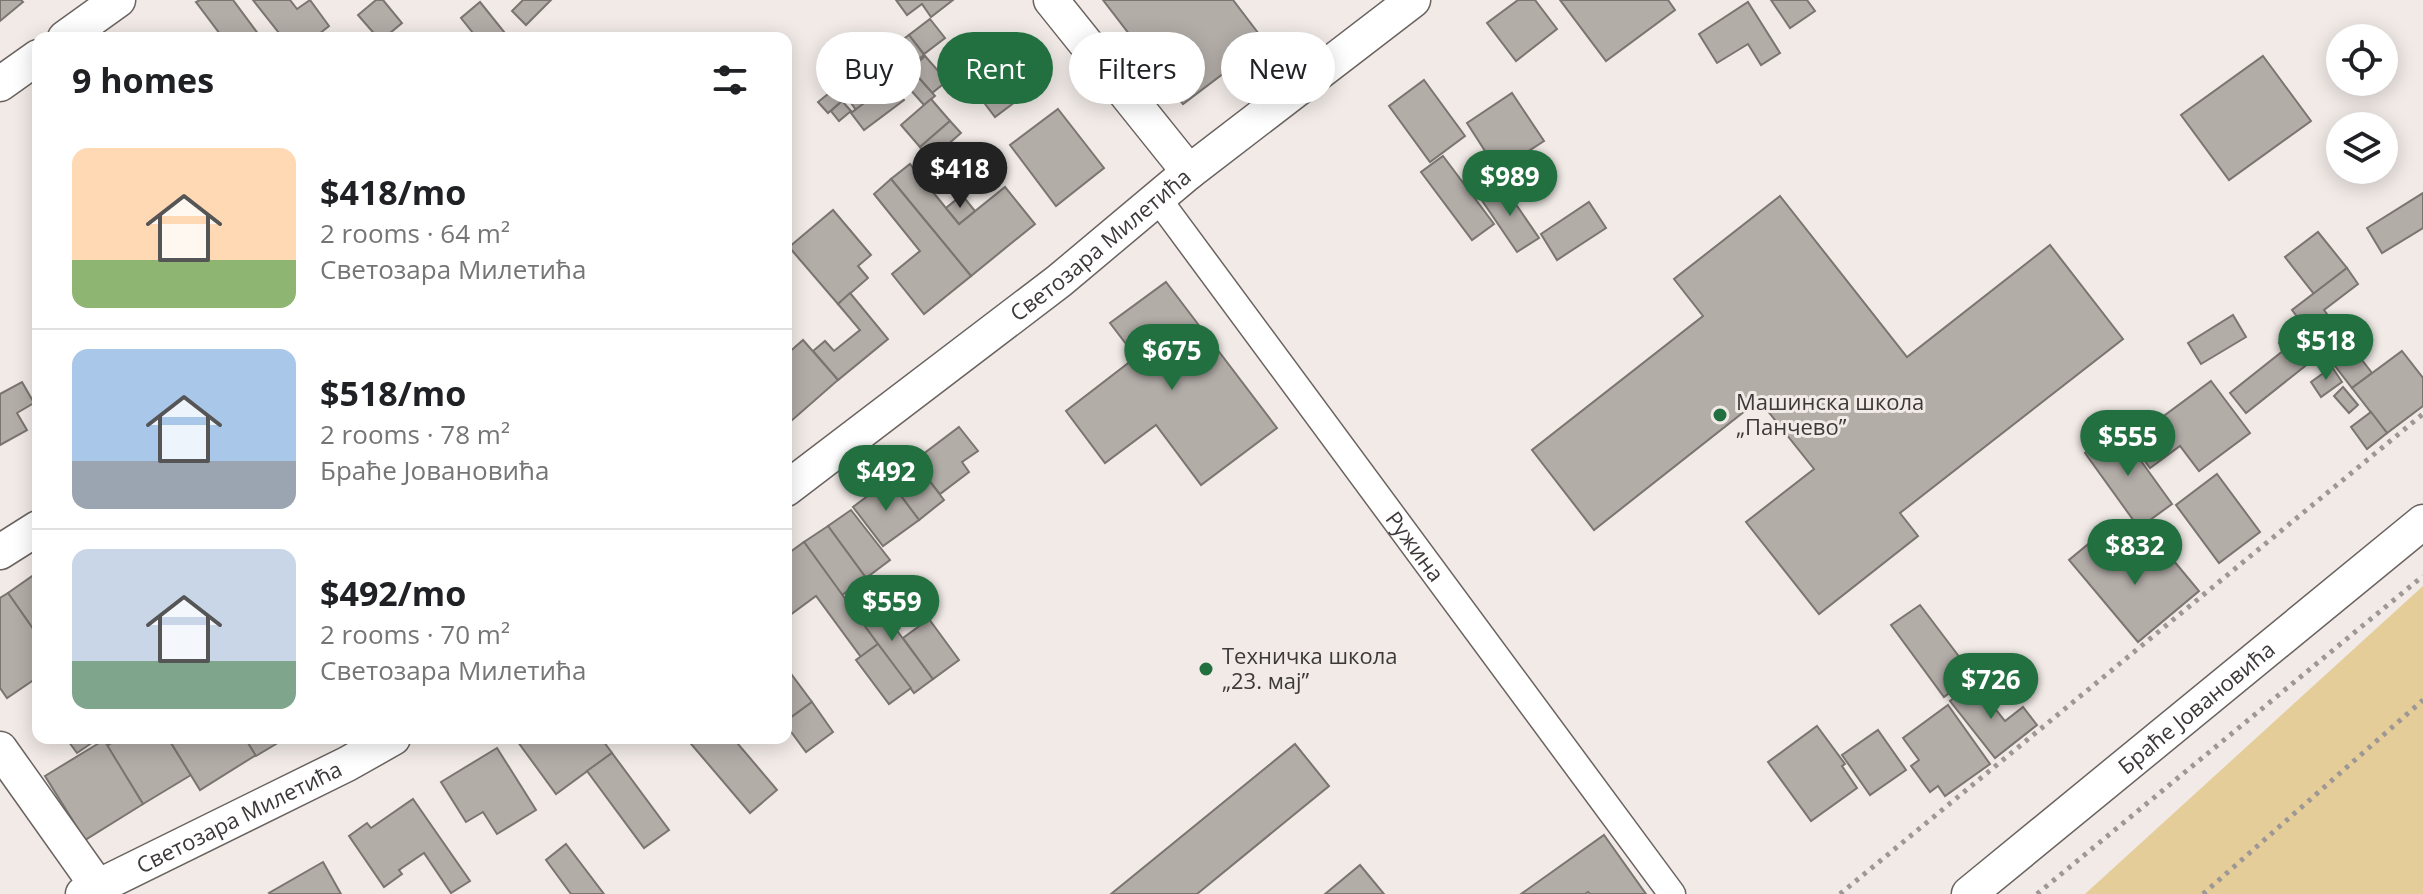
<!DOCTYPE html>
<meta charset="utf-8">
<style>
body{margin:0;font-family:"Open Sans",sans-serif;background:#f2f2f2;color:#202124;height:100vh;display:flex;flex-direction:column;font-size:30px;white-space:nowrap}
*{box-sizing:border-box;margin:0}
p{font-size:26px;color:#757577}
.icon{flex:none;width:44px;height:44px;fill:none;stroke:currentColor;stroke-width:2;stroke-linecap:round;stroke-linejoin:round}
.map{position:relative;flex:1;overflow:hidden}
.sheet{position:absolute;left:32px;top:32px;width:760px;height:712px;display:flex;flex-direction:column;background:#fff;border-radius:16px;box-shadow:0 4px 20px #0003}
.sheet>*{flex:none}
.hud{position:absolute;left:816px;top:32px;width:760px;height:72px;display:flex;gap:16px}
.controls{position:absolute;left:2326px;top:24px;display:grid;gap:16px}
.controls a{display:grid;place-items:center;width:72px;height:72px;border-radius:50%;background:#fff;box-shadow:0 4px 20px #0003;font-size:40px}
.price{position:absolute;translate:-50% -68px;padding:0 18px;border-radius:28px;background:#227040;color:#fff;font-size:26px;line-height:52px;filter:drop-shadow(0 2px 4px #0008)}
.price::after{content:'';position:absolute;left:50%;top:48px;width:24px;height:18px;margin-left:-12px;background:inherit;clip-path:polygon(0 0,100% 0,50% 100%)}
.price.current{background:#222;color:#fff}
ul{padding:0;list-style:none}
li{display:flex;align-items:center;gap:24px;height:200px;padding:0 40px}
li+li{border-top:2px solid #e0e0e0}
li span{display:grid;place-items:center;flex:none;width:224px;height:160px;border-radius:16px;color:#555}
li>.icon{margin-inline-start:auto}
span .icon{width:96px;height:96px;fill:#fffc;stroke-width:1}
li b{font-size:34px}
h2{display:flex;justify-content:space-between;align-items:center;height:96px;padding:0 40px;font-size:34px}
.chip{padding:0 28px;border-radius:36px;background:#fff;box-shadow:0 4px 20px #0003;font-size:28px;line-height:72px}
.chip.current{background:#227040;color:#fff}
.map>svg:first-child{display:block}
</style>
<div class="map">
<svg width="2423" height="894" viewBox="0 0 2423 894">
<rect width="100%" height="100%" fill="#f1eae7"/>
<polygon fill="#e4cd98" points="2423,586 2423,894 2085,894"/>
<g fill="#b3ada8" stroke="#7a7570" stroke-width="2">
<polygon points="0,0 21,0 23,2 0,21"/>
<polygon points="200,0 233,0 259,35 254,38 223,38 196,2"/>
<polygon points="253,0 290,0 297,9 310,0 329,26 314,38 283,38"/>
<polygon points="376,0 383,0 402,23 384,38 378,38 358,15"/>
<polygon points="523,0 551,0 526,25 512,11"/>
<polygon points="896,0 953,0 931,17 922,4 907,15"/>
<polygon points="1103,0 1233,0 1265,42 1183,104"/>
<polygon points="1518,0 1535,0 1557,29 1516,61 1487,23"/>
<polygon points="1560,0 1668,0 1675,10 1606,61"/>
<polygon points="1771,0 1807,0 1815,11 1790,28"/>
<polygon points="480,2 509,38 477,38 461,18"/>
<polygon points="1748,2 1780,53 1761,65 1748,44 1717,63 1699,34"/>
<polygon points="930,19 945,38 924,54 909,35"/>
<polygon points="909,35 924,55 891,80 876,60"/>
<polygon points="993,40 1031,90 995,117 957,67"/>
<polygon points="925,56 947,81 932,93 911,69"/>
<polygon points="2263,56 2311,121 2229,180 2181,115"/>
<polygon points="911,69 935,96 924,105 900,78"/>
<polygon points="871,73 883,89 856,110 844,93"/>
<polygon points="1424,80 1465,136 1430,162 1389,106"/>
<polygon points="891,83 904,100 864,130 851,113"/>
<polygon points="833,90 842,101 828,113 818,102"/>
<polygon points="1512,93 1544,141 1498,171 1467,123"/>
<polygon points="931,99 950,121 920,147 901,125"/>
<polygon points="842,101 851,111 839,121 831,111"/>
<polygon points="1058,109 1104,168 1056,206 1010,145"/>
<polygon points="950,121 961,133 931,159 920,147"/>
<polygon points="1443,156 1494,224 1472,240 1421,172"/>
<polygon points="910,164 959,224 1005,187 1035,224 971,276 891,179"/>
<polygon points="891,179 971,276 924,314 892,274 920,251 874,194"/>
<polygon points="1502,184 1539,238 1517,252 1481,199"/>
<polygon points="2423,193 2423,228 2382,253 2367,228"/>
<polygon points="962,195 975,211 959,224 946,208"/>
<polygon points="1780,196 1907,357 2050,245 2123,339 1900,513 1918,536 1819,614 1746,522 1814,469 1759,400 1594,530 1532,450 1703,316 1674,279"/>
<polygon points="1589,202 1606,228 1557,260 1541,234"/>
<polygon points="833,210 871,255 858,266 868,278 838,304 789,247"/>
<polygon points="2318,232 2347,268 2314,294 2285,257"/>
<polygon points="2347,268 2358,284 2324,310 2342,334 2322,349 2292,310"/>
<polygon points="1166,282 1277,428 1201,485 1156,425 1105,463 1066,411 1136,357 1110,323"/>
<polygon points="850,293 888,339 838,380 813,351 825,341 834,351 860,330 838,304"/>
<polygon points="2233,315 2246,337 2201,364 2188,343"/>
<polygon points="2298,329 2319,355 2246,413 2230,393 2284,350 2279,343"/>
<polygon points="2342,334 2372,373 2352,388 2322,349"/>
<polygon points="803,340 838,380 790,422 786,418 786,355"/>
<polygon points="2402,351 2423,378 2423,406 2387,433 2352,388"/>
<polygon points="2332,367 2342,382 2321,397 2311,382"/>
<polygon points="2211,381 2250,433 2199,471 2180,446 2150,468 2130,441"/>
<polygon points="22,382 34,403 17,413 27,430 0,445 0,394"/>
<polygon points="2343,387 2358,405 2349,413 2334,396"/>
<polygon points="2371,412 2387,433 2367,449 2351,427"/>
<polygon points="959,427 978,451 962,462 969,472 940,494 914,461"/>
<polygon points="2118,429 2172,504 2139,528 2085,453"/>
<polygon points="914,461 944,500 919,520 889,480"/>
<polygon points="2217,474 2260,532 2219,563 2176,505"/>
<polygon points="889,480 919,520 883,546 853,507"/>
<polygon points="851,510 890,560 866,578 828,526"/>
<polygon points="828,526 866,578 842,595 804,542"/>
<polygon points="2098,536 2132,576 2164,549 2199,591 2138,642 2069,560"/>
<polygon points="804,542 878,644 861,657 816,596 786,618 786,555"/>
<polygon points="38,572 38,636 8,593"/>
<polygon points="8,593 38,636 38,659 34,662 38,667 38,677 7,698 0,688 0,598"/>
<polygon points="869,593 933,679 914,693 851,607"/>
<polygon points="1920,605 1973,675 1944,697 1891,625"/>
<polygon points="929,619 959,660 933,679 903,638"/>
<polygon points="878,644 911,688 889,704 856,660"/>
<polygon points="786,667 812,702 786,721"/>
<polygon points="1974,682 2005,721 2023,707 2037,725 1995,758 1950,701"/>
<polygon points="812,702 833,732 806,752 786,725 786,721"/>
<polygon points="1948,705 1990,764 1945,796 1938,786 1930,792 1911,766 1919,760 1903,738"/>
<polygon points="1817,726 1845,764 1842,766 1857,788 1811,821 1768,762"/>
<polygon points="1878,730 1906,770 1870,795 1842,755"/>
<polygon points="66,738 99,738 77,753"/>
<polygon points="119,738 168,738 191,775 143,804 107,746"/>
<polygon points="168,738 245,738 256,755 200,790"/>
<polygon points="245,738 286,738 256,756"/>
<polygon points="515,738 601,738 612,753 556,794"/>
<polygon points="686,738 733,738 777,790 750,813"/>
<polygon points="104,740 143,804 85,840 45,776"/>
<polygon points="1295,744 1329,786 1197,894 1111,894"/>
<polygon points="497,748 536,810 497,834 483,812 466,822 441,782"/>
<polygon points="612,753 669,830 644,848 587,771"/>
<polygon points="413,799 470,881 451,893 424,853 399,870 402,874 384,887 349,836 367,823 371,828"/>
<polygon points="1604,835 1646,894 1590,894 1588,892 1585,894 1521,894"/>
<polygon points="566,844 604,894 571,894 546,860"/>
<polygon points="323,862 341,894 270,894 269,893"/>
<polygon points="1360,865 1384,894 1325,894"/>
</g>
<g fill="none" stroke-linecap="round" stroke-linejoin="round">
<g stroke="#6a6360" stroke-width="29">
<g id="pedestrian">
<path id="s1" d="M1158 199 1672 894"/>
</g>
</g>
<g stroke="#6a6360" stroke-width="37">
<g id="minor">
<polyline points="1051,0 1189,172"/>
<polyline points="65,38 118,0"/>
<polyline points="0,84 38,57"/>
<path id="s2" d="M786 489 1059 281 1189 172 1413 0"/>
<polyline points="0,552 38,528"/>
<polyline points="0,749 98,887"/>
<path id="s3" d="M83 894 347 764 393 738"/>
<path id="s4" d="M1969 894 2423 522"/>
</g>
</g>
<g stroke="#9d9896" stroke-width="5" stroke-dasharray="4 6" stroke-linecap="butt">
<polyline points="1840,894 2423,414"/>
<polyline points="2037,894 2423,576"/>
<polyline points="2203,894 2423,700"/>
</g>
<use href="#pedestrian" stroke="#fff" stroke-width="26"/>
<use href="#minor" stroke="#fff" stroke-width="34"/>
</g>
<g fill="#227040" stroke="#f1eae7" stroke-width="3">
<circle cx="1720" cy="415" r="8"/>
<circle cx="1206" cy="669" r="8"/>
</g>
<g text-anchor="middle" stroke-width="6" stroke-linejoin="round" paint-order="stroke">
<g font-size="22" fill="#3c3938" stroke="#f1eae7">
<text dy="8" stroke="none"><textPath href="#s2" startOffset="398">Светозара Милетића</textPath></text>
<text dy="8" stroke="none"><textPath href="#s1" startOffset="432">Ружина</textPath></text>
<text dy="8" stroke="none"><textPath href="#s4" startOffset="294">Браће Јовановића</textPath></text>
<text dy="8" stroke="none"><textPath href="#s3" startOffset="174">Светозара Милетића</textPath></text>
</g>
<g font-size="22" fill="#3c3938" stroke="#f1eae7" text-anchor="start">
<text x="1736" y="410">Машинска школа<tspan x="1736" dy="25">„Панчево”</tspan></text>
<text x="1222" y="664">Техничка школа<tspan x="1222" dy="25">„23. мај”</tspan></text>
</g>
</g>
</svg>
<div class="controls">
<a><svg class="icon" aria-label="locate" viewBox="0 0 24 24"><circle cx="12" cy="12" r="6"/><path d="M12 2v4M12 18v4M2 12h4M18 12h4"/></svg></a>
<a><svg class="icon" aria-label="layers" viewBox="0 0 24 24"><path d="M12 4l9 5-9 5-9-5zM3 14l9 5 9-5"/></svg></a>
</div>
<b class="price current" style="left:960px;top:210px">$418</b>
<b class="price" style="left:1510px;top:218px">$989</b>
<b class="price" style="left:2326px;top:382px">$518</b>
<b class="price" style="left:1172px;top:392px">$675</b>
<b class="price" style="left:2128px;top:478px">$555</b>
<b class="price" style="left:886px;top:513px">$492</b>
<b class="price" style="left:2135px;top:587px">$832</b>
<b class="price" style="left:892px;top:643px">$559</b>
<b class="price" style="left:1991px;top:721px">$726</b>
<div class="hud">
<a class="chip">Buy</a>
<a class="chip current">Rent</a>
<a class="chip">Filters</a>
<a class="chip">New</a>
</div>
<section class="sheet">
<h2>9 homes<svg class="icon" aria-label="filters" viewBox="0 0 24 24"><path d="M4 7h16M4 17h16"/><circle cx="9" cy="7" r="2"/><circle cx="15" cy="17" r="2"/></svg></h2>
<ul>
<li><span style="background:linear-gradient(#ffd9b3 70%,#8fb573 0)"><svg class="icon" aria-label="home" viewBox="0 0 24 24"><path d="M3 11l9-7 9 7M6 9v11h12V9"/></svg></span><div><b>$418/mo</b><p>2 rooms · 64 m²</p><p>Светозара Милетића</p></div></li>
<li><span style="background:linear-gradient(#a9c7e8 70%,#9aa5b1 0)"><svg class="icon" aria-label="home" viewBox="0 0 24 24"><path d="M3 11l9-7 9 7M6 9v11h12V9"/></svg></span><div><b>$518/mo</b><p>2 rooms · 78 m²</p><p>Браће Јовановића</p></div></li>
<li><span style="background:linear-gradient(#c9d6e8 70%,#7fa58c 0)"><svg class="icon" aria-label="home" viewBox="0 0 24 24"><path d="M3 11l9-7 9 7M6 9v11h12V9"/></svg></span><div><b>$492/mo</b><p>2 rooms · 70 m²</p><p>Светозара Милетића</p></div></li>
</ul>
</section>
</div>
